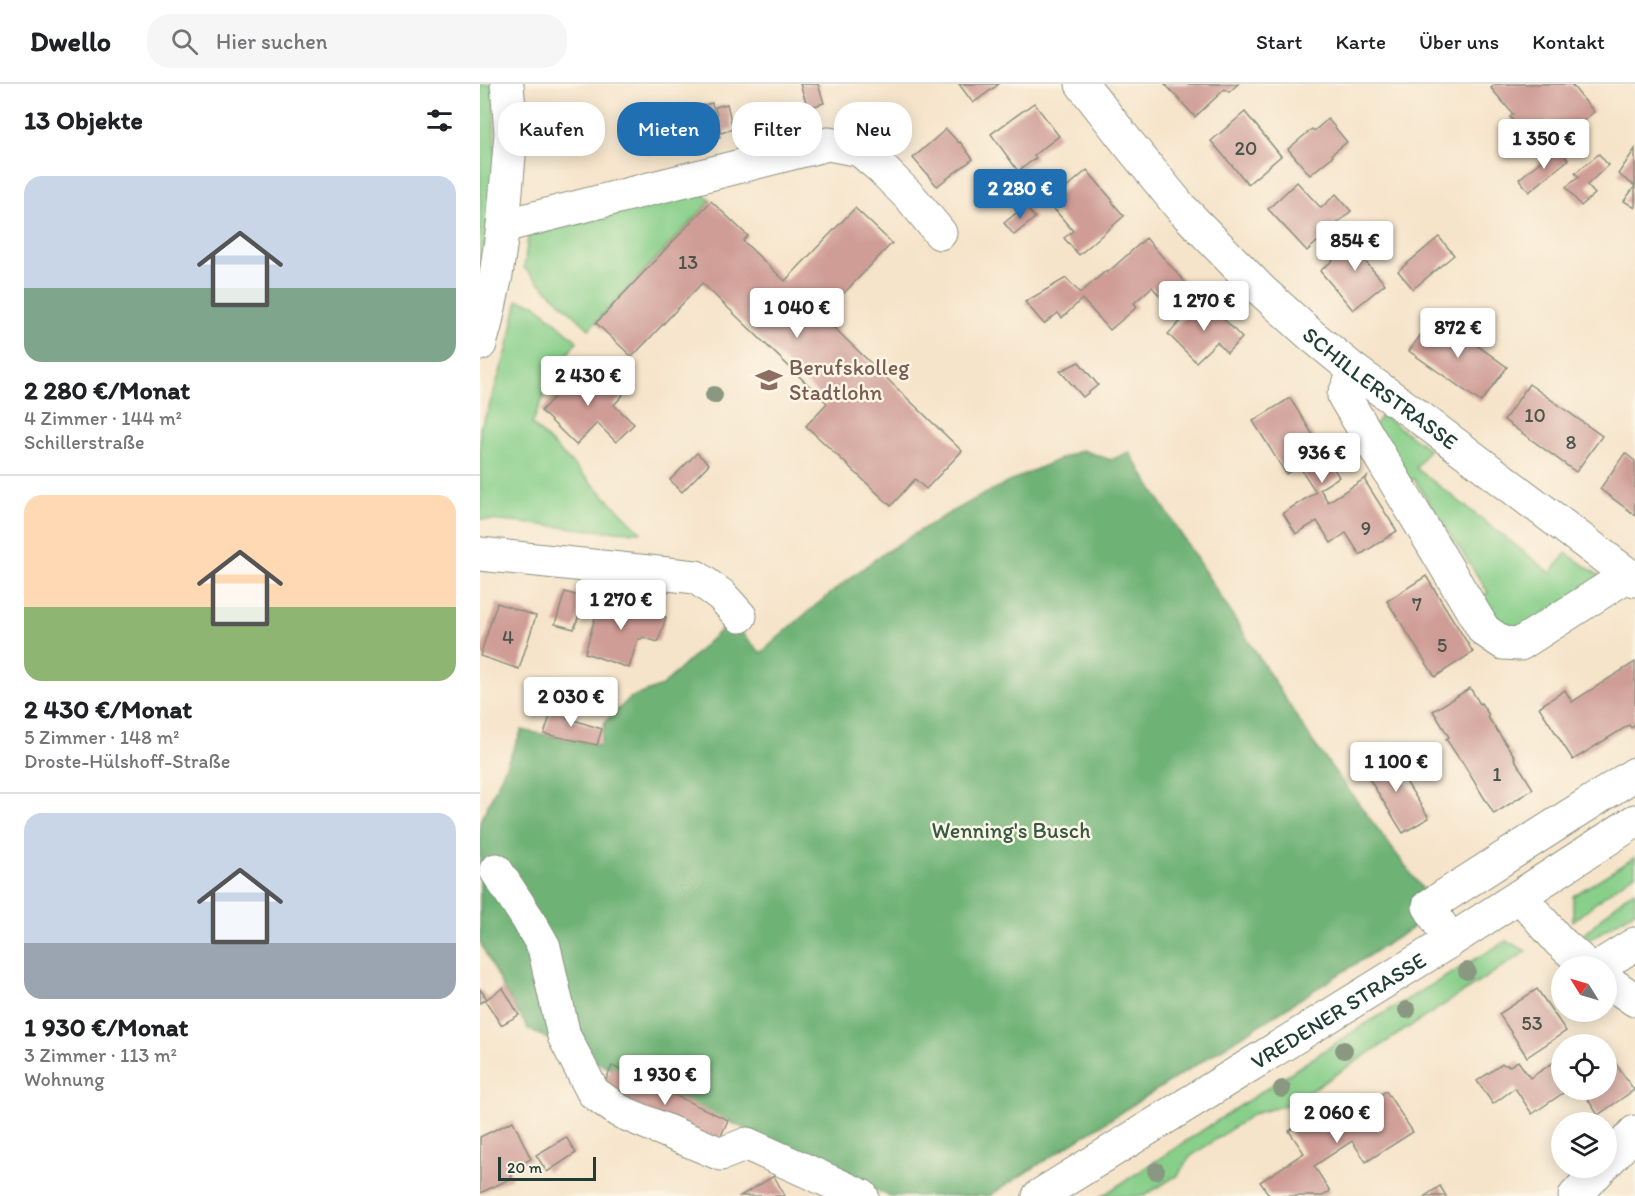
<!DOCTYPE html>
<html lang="de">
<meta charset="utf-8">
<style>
body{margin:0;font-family:Itim,sans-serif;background:#f6f6f6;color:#202124;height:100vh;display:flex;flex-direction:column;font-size:22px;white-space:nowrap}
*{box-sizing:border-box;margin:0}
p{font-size:20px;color:#757577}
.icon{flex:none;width:33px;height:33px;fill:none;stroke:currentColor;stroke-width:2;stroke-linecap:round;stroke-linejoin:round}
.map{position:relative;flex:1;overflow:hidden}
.side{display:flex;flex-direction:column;background:#fff;width:480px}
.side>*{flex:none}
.hud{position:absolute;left:18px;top:18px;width:570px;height:54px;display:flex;gap:12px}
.needle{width:39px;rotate:307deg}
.controls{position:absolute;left:1071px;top:872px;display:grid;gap:12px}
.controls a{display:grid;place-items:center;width:66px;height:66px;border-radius:50%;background:#fff;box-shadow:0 3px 15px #0003;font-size:30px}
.scale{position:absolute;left:18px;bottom:15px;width:98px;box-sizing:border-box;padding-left:6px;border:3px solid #1f3d34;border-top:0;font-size:16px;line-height:21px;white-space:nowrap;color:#1f3d34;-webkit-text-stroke:4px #fcf5e5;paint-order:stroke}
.price{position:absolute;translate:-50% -51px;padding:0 14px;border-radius:6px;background:#fff;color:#222;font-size:20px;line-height:39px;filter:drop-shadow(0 2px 3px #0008)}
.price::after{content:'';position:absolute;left:50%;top:36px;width:18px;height:14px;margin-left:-9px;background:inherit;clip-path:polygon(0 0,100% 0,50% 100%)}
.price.on{background:#1f6fb2;color:#fff}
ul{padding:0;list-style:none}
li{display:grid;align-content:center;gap:12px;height:318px;padding:0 24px}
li+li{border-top:2px solid #e0e0e0}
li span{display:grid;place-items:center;height:186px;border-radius:18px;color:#555}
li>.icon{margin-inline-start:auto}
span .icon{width:108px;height:108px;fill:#fffc;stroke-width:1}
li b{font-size:26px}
h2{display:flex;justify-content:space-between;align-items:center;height:72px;padding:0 24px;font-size:26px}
.tag{padding:0 21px;border-radius:24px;background:#fff;box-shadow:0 3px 15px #0003;font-size:21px;line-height:54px}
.tag.on{background:#1f6fb2;color:#fff}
header{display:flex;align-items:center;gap:36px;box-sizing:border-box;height:84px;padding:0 30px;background:#fff;border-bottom:2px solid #e0e0e0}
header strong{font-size:28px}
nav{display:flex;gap:33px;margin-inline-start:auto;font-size:21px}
.search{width:420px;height:54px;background:#f6f6f6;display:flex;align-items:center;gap:15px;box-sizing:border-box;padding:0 21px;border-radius:24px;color:#757577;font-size:22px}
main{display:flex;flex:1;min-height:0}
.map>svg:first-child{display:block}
</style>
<header>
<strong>Dwello</strong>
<div class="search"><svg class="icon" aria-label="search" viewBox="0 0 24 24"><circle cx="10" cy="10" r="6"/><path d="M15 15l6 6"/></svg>Hier suchen</div>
<nav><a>Start</a><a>Karte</a><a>Über uns</a><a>Kontakt</a></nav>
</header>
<main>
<section class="side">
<h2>13 Objekte<svg class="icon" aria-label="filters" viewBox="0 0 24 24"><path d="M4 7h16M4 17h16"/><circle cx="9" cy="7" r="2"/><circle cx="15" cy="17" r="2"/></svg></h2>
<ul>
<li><span style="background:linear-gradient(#c9d6e8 60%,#7fa58c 0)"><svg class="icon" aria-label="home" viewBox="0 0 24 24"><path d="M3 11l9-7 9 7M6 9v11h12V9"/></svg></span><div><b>2 280 €/Monat</b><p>4 Zimmer · 144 m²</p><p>Schillerstraße</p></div></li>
<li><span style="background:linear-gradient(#ffd9b3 60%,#8fb573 0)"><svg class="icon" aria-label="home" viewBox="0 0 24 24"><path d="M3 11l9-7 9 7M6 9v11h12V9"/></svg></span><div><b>2 430 €/Monat</b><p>5 Zimmer · 148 m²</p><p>Droste-Hülshoff-Straße</p></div></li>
<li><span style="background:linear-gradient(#c9d6e8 70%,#9aa5b1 0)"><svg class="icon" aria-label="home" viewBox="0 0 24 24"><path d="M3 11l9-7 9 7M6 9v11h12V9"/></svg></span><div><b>1 930 €/Monat</b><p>3 Zimmer · 113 m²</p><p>Wohnung</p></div></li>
</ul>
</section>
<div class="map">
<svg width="1155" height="1112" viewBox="0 0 1155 1112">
<rect width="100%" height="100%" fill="#fcf5e5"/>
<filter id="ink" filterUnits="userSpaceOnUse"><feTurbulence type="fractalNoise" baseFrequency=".0167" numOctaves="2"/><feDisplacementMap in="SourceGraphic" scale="12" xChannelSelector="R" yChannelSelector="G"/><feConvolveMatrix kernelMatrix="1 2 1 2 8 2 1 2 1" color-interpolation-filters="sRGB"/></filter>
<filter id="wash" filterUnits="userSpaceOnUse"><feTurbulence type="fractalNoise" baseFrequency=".008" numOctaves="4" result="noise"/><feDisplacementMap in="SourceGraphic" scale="24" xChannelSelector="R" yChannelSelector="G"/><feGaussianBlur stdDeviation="1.35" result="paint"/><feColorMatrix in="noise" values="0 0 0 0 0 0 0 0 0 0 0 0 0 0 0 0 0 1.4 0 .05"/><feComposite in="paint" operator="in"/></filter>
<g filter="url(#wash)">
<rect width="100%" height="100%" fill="#f6e4ca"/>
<g fill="#88cf8a" stroke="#54865f" stroke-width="1.5">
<polygon points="0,0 13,0 16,91 0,214"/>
<polygon points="217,103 231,117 109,245 44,184 49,146"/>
<path d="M38 216 55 220 97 257C78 282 64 310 52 340L161 448 124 447 0 435V344L8 326 27 266Z"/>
<polygon points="902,331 949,365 936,384 1071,489 1086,469 1124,495 1042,544 1019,541 1000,516 1008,508 934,395 925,398 891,345"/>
<polygon points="1155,773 1155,790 1137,802 1093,837 1093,812"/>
<polygon points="1155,807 1155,827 1110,855 1104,850 1144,813"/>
<polygon points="1026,857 1047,867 810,1020 773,1030 710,1073 698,1091 664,1112 622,1112 882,942"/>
</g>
<path fill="#6eb276" stroke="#467855" stroke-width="1.5" d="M602 366 631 376 649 368 832 657 959 827 509 1112H409L132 983 131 985 49 946 23 904 0 858V739L42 646 120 662 125 638 150 614 182 602 250 537 281 569C316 537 352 507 390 479 402 470 415 462 428 454 483 419 541 390 602 366Z"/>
<g id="blocks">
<g fill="#cf9d96">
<polygon points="320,0 338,0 344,19 328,24"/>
<polygon points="479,0 519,0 493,19"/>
<polygon points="685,0 758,0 749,8 745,5 715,33"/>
<polygon points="1016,0 1091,0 1114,28 1082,53 1068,37 1048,54 1030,33 1033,30 1011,4"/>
<polygon points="232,19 240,53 168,70 160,36"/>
<polygon points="554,19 579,52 554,71 556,74 538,87 511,50"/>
<polygon points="247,20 253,45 241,49 235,23"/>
<polygon points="396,25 407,38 387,55 375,41"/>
<polygon points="765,28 801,72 768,100 731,57"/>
<polygon points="848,35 867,58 852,70 853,72 830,91 808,65 832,45 834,47"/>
<polygon points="466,45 479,59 480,58 493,75 457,102 433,74"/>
<polygon points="1078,63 1088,76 1049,108 1039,95"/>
<polygon points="1155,65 1155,124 1144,117 1155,102 1138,90"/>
<polygon points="1119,70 1128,81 1107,101 1115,110 1101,122 1086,103 1099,93 1095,89"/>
<polygon points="607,86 633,117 632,118 644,132 599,171 584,154 593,147 569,119"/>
<polygon points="817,98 841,124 856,110 871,127 827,167 788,125"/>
<polygon points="231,117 268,152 263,157 305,197 375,124 412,159 342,232 482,367 446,405 435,395 411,422 326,342 347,319 222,199 152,273 116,239"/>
<polygon points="545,122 555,134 534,151 524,139"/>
<polygon points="887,148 901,164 885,177 905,200 873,226 840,187"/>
<polygon points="959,153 974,171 933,205 918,187"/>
<polygon points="666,154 711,205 691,225 672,203 654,219 657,223 630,246 602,215 582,234 578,229 564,240 545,218 586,194 600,209 626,187 627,189"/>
<polygon points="724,214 762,254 747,269 737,258 716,278 688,250"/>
<polygon points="955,231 1027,283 1001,318 929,267"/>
<polygon points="108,278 143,311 134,321 154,340 136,358 117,339 96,361 61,327"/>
<polygon points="599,278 618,301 603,313 580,287"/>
<polygon points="1049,300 1122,352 1096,388 1024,336"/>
<polygon points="810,314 859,393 840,405 848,418 887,393 885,397 917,447 880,471 866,449 851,459 837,437 816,450 803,429 836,408 819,382 806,390 773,337"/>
<polygon points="217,369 229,380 202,408 190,396"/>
<polygon points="1145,369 1155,377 1155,431 1120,405"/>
<polygon points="946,492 993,568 955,593 907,517"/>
<polygon points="85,508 105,514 94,545 75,540"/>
<polygon points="121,513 186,533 178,558 163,553 161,555 158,555 149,584 105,569"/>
<polygon points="17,519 56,532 39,585 0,572"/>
<polygon points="1155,578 1155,641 1151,644 1149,641 1093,676 1059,623 1085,606 1092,618"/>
<polygon points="990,604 1000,620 1001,619 1009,631 1007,632 1035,673 1034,674 1053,705 1014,730 981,676 980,676 966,655 969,653 953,627"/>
<polygon points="74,621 90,626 87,634 122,645 117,661 64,650"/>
<polygon points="908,669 949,734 923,749 883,685"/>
<polygon points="23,904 39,931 21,941 5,916"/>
<polygon points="0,905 7,915 0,919"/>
<polygon points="1057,905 1086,947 1047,973 1019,930"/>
<polygon points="1126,966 1154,1006 1118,1031 1101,1005 1126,1005"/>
<polygon points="1038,977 1050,994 1074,978 1082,990 1082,1005 1089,1005 1052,1030 1035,1004 1013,1020 997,997 1022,980 1030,982"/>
<polygon points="132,982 248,1036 237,1061 121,1007"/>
<polygon points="906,1007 933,1048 886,1078 872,1057 834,1082 850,1107 843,1112 790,1112 780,1098 824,1069 809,1047 854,1018 865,1034"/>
<polygon points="33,1037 51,1075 29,1086 32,1094 0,1109 0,1053"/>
<polygon points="86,1053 96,1069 67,1088 56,1071"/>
<polygon points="294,1092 305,1112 260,1112"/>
<polygon points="960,1102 966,1112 945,1112"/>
</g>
</g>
</g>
<g filter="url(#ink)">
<use href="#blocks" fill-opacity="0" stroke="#8a907f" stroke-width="1.5"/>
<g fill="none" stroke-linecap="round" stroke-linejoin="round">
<g stroke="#8a907f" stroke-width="35">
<g id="minor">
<path id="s1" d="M602 0 648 59 701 124 781 206 831 251 875 287 943 336 1155 496"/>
<polyline points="23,142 348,60 380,66 401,84 432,115 460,149"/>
<polyline points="0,260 5,242 16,191 23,142 31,49 27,0"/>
<polyline points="875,287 864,312 1004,546 1023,559 1040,560 1148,491"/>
<polyline points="0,470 216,493 241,511 260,532"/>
<polyline points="16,786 48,835 64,863 84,952 113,1008 139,1027 241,1070 267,1060 382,1112"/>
<polyline points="1040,812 1079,857 1107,882"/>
<polyline points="970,857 949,822 1155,690"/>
<polyline points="1120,882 1155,860"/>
<polyline points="1126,896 1155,916"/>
<polyline points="1126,1079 1155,1048"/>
<path id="s2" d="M559 1112 970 857 1155 737"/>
<polyline points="1095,1112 1122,1083"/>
</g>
</g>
<use href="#minor" stroke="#fff" stroke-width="33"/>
</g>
<g fill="#8b9881">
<circle cx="234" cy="311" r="9"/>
<circle cx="987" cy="887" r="9"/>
<circle cx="927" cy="926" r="9"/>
<circle cx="864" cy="966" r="9"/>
<circle cx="802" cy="1005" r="9"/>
<circle cx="676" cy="1087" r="9"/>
</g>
</g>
<defs>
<g id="school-bare" transform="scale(2.07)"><path d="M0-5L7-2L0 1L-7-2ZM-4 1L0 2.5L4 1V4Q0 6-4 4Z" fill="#8d6e63" stroke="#fcf5e5" stroke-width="2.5" paint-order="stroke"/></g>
</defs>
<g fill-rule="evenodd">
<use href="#school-bare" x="289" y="296"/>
</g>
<g text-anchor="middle" stroke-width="5" stroke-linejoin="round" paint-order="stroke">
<g font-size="20" fill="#4b554c">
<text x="766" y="71">20</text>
<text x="208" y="185">13</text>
<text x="1055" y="338">10</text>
<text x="1091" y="365">8</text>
<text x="886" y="451">9</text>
<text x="937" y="527">7</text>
<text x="28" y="560">4</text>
<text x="962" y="568">5</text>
<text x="1017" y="697">1</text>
<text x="1052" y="946">53</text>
</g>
<g font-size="22" fill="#785e54" stroke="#fcf5e5" text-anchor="start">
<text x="309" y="291">Berufskolleg<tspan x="309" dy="25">Stadtlohn</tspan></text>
</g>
<g font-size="22" fill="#1f3d34" stroke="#fcf5e5">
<text dy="8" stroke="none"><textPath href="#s1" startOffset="428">SCHILLERSTRASSE</textPath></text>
<text dy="8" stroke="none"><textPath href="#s2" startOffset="352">VREDENER STRASSE</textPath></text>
</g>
<g font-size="22" fill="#345a45" stroke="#fcf5e5">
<text x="531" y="754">Wenning's Busch</text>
</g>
</g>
</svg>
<div class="controls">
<a><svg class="needle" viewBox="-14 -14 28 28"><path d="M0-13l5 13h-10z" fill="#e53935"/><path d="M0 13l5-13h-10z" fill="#757577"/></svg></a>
<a><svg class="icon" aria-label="locate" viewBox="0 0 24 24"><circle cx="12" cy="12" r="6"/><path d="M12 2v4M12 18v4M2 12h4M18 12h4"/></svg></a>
<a><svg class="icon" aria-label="layers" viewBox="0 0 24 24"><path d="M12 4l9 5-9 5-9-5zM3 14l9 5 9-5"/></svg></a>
</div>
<div class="scale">20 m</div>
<b class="price" style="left:1064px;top:86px">1 350 €</b>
<b class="price on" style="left:540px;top:136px">2 280 €</b>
<b class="price" style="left:875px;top:188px">854 €</b>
<b class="price" style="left:724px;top:248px">1 270 €</b>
<b class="price" style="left:317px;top:255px">1 040 €</b>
<b class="price" style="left:978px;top:275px">872 €</b>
<b class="price" style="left:108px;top:323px">2 430 €</b>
<b class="price" style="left:842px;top:400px">936 €</b>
<b class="price" style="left:141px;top:547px">1 270 €</b>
<b class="price" style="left:91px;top:644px">2 030 €</b>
<b class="price" style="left:916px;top:709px">1 100 €</b>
<b class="price" style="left:185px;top:1022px">1 930 €</b>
<b class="price" style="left:857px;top:1060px">2 060 €</b>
<div class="hud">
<a class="tag">Kaufen</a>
<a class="tag on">Mieten</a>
<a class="tag">Filter</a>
<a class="tag">Neu</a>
</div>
</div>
</main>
